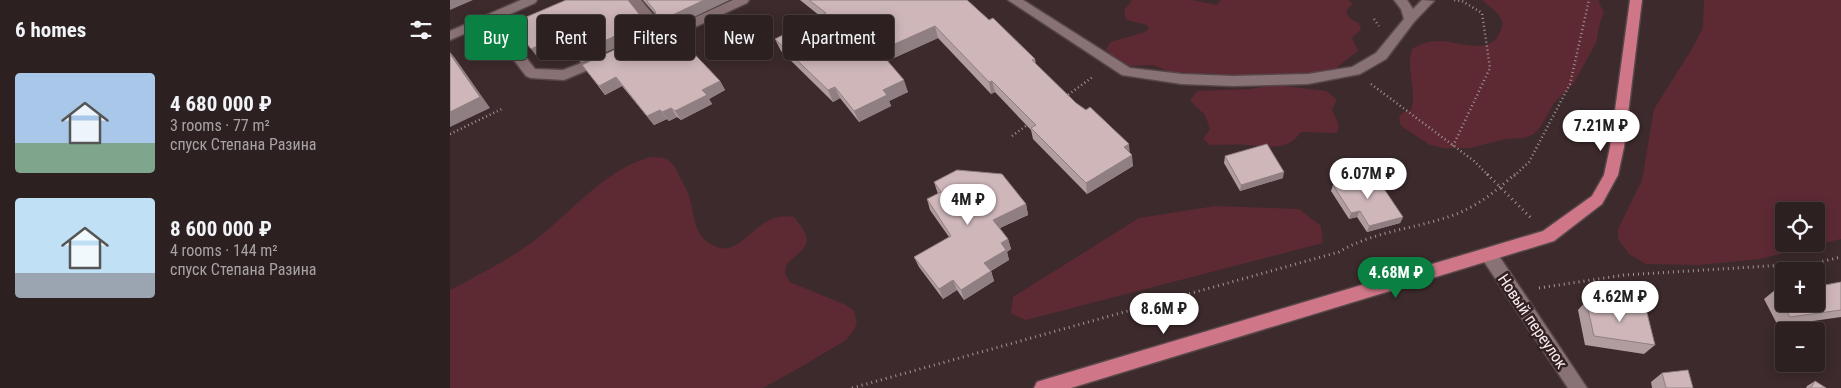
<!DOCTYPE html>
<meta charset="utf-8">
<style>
body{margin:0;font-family:"Roboto Condensed",sans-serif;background:#392d2e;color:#f1f3f6;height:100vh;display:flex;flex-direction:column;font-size:19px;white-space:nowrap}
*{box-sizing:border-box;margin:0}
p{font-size:16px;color:#a7a3a5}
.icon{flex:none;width:28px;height:28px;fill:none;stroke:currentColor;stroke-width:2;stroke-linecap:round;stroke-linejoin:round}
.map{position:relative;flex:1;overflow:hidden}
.panel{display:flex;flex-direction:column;background:#2d2021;width:450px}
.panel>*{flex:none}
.guide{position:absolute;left:15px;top:15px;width:475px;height:45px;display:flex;gap:10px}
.tools{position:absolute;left:1325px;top:202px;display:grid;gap:10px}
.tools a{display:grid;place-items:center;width:50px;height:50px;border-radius:5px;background:#2d2021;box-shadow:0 2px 12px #0003,0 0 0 1px #483e3f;font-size:25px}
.price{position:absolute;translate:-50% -42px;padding:0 11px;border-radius:18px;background:#fff;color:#222;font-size:16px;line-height:32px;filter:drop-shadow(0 1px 2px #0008)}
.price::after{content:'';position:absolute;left:50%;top:30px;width:15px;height:11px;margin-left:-8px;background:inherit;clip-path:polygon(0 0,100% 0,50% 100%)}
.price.current{background:#0b8043;color:#fff}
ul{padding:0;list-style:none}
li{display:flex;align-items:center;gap:15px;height:125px;padding:0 15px}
li span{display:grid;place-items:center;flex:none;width:140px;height:100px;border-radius:5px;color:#555}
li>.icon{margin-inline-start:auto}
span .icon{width:60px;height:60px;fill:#fffc;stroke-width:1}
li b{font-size:21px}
h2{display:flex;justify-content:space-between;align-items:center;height:60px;padding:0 15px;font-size:21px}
.tag{padding:0 18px;border-radius:5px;background:#2d2021;box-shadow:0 2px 12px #0003,0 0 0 1px #483e3f;font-size:18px;line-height:45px}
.tag.current{background:#0b8043;color:#fff}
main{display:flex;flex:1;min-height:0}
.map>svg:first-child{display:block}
</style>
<main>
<section class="panel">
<h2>6 homes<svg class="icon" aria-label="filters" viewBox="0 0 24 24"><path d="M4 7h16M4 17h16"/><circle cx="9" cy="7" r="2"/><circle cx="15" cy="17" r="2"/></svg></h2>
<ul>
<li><span style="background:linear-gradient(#a9c7e8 70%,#7fa58c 0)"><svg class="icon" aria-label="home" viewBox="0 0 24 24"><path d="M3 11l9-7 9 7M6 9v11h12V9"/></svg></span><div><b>4 680 000 ₽</b><p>3 rooms · 77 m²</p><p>спуск Степана Разина</p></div></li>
<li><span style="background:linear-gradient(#bfe0f5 75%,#9aa5b1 0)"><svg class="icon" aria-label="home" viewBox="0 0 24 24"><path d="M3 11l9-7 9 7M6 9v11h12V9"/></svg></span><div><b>8 600 000 ₽</b><p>4 rooms · 144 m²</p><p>спуск Степана Разина</p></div></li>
</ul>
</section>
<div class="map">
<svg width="1391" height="388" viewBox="0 0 1391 388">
<rect width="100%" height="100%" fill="#3c2a2c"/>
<g fill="#5d2a34" fill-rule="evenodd">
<path d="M682 0H742L767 5 771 0H898L903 3 896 11 900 19 909 23 911 29 902 38 908 51 886 68 852 75 807 76 719 72 704 65 680 66 664 57 656 49 661 42 695 32 699 29 697 25 677 20C671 9 677 8 682 0Z"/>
<path d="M1032 0H1148L1154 13 1150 22 1146 43 1124 83 1105 102 1091 126 1084 134 1074 138 1056 139 1020 148H994L980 145 951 126 949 118 952 113 961 110C968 91 955 70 962 49 970 44 978 41 988 41 1013 41 1045 60 1053 23L1048 14Z"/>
<path d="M1254 0H1391V239L1309 259 1249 265 1196 264 1179 254 1168 239V229L1192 180 1204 109 1242 49 1253 27ZM1366 211V244H1334V211Z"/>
<path d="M827 85 876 91 887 100 882 109 889 126 887 133 851 132C838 152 817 146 796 145 784 144 772 145 760 145L753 139 760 129 755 115 740 101 747 91 800 89Z"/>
<path d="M200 157C206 157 213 157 218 160 224 164 227 170 229 176 232 181 236 187 238 193 246 214 241 237 267 247 293 257 306 210 344 217 367 245 356 245 336 265L335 274 340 282 396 305 404 311 407 323 404 330 396 340 351 367 313 388H0V290C30 274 62 258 89 237 125 208 154 171 200 157Z"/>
<polygon points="765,206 849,209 871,226 873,243 576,320 561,314 563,297 689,218"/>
</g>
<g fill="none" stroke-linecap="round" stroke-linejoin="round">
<g stroke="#574749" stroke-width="3">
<g id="minor">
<polygon points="71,0 87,0 85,3 47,20 85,69 113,70 152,55 157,56 158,59 157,62 114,80 81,78 76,76 37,24 0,40 0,31"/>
<polygon points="178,0 191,0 210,23 209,31 199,42 191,42 189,39 197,30 198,24"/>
<polygon points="283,0 299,0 297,3 243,28 239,29 233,25 235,22"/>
<polygon points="558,0 573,0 680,68 732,74 783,76 858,74 902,67 926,53 954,19 951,9 944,0 957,0 963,9 972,0 984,1 964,22 936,59 910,74 858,84 783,86 732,84 672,75"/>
<polygon points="1039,248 1045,250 1137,388 1118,388 1033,260 1031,255 1033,250"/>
</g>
</g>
<g stroke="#574749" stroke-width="3">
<polygon id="major" points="1180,0 1192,0 1174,147 1168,175 1152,204 1104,241 621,388 584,388 587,382 593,380 1093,231 1142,196 1154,175 1160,147"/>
</g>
<g stroke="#a39496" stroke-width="2.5" stroke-dasharray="1 3" stroke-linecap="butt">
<polyline points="924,19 929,26"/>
<polyline points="921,84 1024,161 1039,176"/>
<polyline points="615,97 644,76"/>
<polyline points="0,134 54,108"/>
<polyline points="562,136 580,123"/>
<polyline points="1003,146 1040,68 1032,13 1012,1 1004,0"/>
<polyline points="1064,176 1079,162 1120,84 1139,0"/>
</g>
<g stroke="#a39496" stroke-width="3" stroke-dasharray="1 4" stroke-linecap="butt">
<polyline points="1037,174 1081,218"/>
<polyline points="1089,288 1174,275 1366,263 1391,257"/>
<path d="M402 388 889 252C922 232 962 229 998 217 1024 209 1045 192 1065 174"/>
</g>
<use href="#minor" fill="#897275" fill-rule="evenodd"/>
<use href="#major" fill="#cf7788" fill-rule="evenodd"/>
</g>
<g fill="#b19d9f">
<polygon points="193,0 279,0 220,28 270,81 275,90 259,99 262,104 231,120 227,117 219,121 217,119 204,125 172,86 155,95 132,65 181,42 204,24 206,15"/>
<polygon points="350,0 517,0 539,20 585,59 586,65 626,103 679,152 683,166 637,194 583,139 581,130 545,92 541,94 488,38 437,61 458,92 439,101 441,106 409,122 390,98 383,102 331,51 325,39 370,16"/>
<polygon points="775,156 833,178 790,191 774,163"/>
<polygon points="484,182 576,204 578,215 550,228 558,239 561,249 557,252 559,260 541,271 544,281 514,300 507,290 493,299 469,267 464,257 499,237 480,210 477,199 488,194"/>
<polygon points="883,185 953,217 950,223 917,232 907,217 899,219 881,191"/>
<polygon points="1391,282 1391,317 1328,326 1314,299 1325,290 1370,286"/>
<polygon points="1136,301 1205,345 1194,354 1135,345 1128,310"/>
<polygon points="1212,373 1243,388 1202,388 1201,382"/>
<polygon points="1365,381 1376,388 1356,388 1357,386"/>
</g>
<g fill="#907f82">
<polygon points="0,0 23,0 0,10"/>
<polygon points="254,0 279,0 218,29 212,20"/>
<polygon points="190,15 196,25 195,30 168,47 131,63 124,54"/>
<polygon points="485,26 488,38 433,63 429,51"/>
<polygon points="115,43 122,52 105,60 100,53 88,58 81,49 92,44"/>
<polygon points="0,52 5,58 40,108 0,127"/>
<polygon points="166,77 172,86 155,95 149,86"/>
<polygon points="454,80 458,92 439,101 441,106 409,122 404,111 433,90"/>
<polygon points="270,81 275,90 259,99 262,104 231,120 225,111 252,90"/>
<polygon points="542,81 545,92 541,94 539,82"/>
<polygon points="385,87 390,98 383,102 378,90"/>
<polygon points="221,108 227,117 219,121 212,112"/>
<polygon points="210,110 217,119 204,125 197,116"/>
<polygon points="679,144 680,155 674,147"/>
<polygon points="682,155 683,166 637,194 636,183"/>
<polygon points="834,172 833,178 790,191 791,185"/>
<polygon points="576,204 578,215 545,230 543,220"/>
<polygon points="910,211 907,217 899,219 901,213"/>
<polygon points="953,217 950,223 917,232 919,226"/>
<polygon points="558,239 561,249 557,252 559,260 537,273 534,263 551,243"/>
<polygon points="541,271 544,281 514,300 511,290"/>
<polygon points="503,280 507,290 493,299 489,289"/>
</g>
<g fill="#ceb6b9" stroke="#907f82">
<polygon points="116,0 178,0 190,15 189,21 161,38 124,54 115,43 98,51 92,44 81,49 65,29 77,23 74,18"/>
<polygon points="196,0 254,0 212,20 270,81 252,90 257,95 225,111 221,108 212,112 210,110 197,116 166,77 149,86 132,65 181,42 204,24 206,15 205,11"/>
<polygon points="359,0 517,0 539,20 543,18 585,59 582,60 626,103 636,110 640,107 679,144 674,147 682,155 636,183 581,128 586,125 542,81 539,82 485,26 429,51 454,80 433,90 437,95 404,111 385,87 378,90 325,39 376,13"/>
<polygon points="0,54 30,97 0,112"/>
<polygon points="817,144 834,172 791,185 775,156"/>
<polygon points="507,170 552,174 576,204 543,220 558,239 551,243 556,250 534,263 541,271 511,290 503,280 489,289 464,257 501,236 477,199 491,192 484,182"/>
<polygon points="924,174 953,217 919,226 910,211 901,213 883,185"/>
<polygon points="1391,282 1391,310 1340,317 1325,290 1334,289 1334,304 1366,304 1366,285 1369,285 1370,286"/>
<polygon points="1136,301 1196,309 1205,345 1144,336"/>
<polygon points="1238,370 1243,388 1216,388 1212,373"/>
<polygon points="1365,381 1376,388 1361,388"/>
</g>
<g text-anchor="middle" stroke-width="5" stroke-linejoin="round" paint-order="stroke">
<g font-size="16" fill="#faedef" stroke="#322023">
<text transform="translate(1083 321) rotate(56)" y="6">Новый переулок</text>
</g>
</g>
</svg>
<div class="tools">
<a><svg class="icon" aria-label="locate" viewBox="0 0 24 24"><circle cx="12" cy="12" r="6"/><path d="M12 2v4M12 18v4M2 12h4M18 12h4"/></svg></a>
<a>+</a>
<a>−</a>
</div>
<b class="price" style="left:1151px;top:152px">7.21M ₽</b>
<b class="price" style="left:918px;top:200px">6.07M ₽</b>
<b class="price" style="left:518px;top:226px">4M ₽</b>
<b class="price current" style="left:946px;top:299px">4.68M ₽</b>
<b class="price" style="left:1170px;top:323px">4.62M ₽</b>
<b class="price" style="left:714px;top:335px">8.6M ₽</b>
<div class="guide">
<a class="tag current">Buy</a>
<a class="tag">Rent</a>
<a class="tag">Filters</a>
<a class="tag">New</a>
<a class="tag">Apartment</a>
</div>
</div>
</main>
